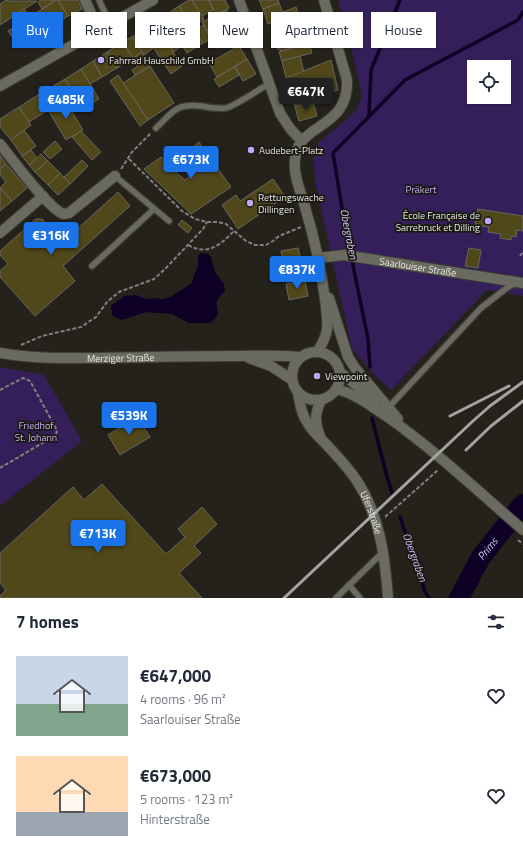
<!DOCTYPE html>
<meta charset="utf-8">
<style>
body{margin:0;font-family:"Titillium Web",sans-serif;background:#f2f2f3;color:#1f2937;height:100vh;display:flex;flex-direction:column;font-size:15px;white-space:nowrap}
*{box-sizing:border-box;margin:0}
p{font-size:13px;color:#747a83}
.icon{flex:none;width:22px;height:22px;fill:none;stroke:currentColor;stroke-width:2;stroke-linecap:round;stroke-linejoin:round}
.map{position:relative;height:598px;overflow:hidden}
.drawer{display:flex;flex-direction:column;background:#fff;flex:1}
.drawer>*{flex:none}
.top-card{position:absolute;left:12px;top:12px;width:499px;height:36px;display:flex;gap:8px}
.controls{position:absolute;left:467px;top:60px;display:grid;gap:8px}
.controls a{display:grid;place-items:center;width:44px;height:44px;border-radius:0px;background:#fff;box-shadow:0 1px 3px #0004;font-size:20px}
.price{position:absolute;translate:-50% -34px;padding:0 9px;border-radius:4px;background:#1a73e8;color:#fff;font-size:13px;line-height:26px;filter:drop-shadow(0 1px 2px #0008)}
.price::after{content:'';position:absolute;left:50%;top:24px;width:12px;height:9px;margin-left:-6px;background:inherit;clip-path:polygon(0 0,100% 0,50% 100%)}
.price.selected{background:#222;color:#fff}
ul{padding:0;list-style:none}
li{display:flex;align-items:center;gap:12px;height:100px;padding:0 16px}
li span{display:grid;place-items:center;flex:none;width:112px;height:80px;border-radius:0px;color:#555}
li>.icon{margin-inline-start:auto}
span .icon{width:48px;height:48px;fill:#fffc;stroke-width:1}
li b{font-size:17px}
h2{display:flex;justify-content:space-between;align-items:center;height:48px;padding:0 16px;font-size:17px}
.pill{padding:0 14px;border-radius:0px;background:#fff;box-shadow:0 1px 3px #0004;font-size:14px;line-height:36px}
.pill.selected{background:#1a73e8;color:#fff}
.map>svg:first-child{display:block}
</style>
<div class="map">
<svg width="523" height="598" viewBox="0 0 523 598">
<rect width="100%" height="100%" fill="#24221b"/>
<g fill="#351f5a" fill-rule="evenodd">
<path d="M338 0H523V296L487 290 391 390 371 371 352 349 316 186 313 154 318 143 356 111 362 96 347 28ZM474 67H504V97H474Z"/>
<polygon points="0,367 44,375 82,441 0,506"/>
</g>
<path fill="#0f0026" d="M201 253 208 254 211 257 215 272 224 284 225 291C215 301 216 302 218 314L214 320 210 323H189L172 314 146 312 122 320 116 318 112 315 111 306 124 296 136 295 146 299 153 298 163 299 170 297 191 284 198 265V256Z"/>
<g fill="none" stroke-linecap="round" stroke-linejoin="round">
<g stroke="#0f0026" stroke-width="3.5">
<polyline points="369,116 371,70 400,0"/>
<polyline points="370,367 368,339 345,226 333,153 405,80 518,20 523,12"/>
<polyline points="372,418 386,473 392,493"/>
<polyline points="400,517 425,592 429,598"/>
</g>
<path stroke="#0f0026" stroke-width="20" id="s1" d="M459 598 481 557 523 504"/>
</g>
<g fill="#50471b" stroke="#69675e">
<polygon points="6,0 9,1 37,1 0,25 0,4"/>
<polygon points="41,0 53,0 54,1 42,9 38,2"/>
<polygon points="56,0 58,0 68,16 41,34 30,17"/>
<polygon points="58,0 78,0 82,9 68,16"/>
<polygon points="189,0 192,0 204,19 192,27 179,6"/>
<polygon points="192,0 209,0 213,10 202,16"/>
<polygon points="209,0 225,0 229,8 216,15"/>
<polygon points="259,0 278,0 279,3 263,9"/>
<polygon points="279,3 285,18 268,24 263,9"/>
<polygon points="179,6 190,23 165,39 154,23"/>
<polygon points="296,7 298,13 285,18 283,12"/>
<polygon points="24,9 30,17 24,21 18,13"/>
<polygon points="227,10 236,27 211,39 202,22"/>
<polygon points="30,17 41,34 32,40 21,23"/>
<polygon points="17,18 32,40 20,48 8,31 16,26 12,21"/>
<polygon points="299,19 304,35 300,37 302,41 297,43 298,47 281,51 280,49 278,50 276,45 278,44 273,27"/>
<polygon points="154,23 165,39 144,55 132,37"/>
<polygon points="190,23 203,43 187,53 174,33"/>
<polygon points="204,25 211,39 203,43 195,30"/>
<polygon points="321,27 324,37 315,40 312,30"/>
<polygon points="174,33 182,46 173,52 165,39"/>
<polygon points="132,37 142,52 133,58 123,42"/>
<polygon points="165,39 182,66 171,74 153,47"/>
<polygon points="123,42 133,58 117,68 107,52"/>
<polygon points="309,43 312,53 282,61 279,52"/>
<polygon points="239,46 247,59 217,77 209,63"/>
<polygon points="107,52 117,68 102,77 93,61"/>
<polygon points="142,52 150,66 135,75 132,70 138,66 133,58"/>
<polygon points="300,56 304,72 286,78 282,61"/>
<polygon points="247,59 256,74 243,81 235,67"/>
<polygon points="331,60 338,90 330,92 329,89 311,94 313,102 295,107 286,78"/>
<polygon points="93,61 102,77 90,84 81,69"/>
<polygon points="150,66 174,103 148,120 123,83"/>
<polygon points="235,67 239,75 219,87 214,79"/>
<polygon points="81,69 99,99 92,103 83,88 74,94 65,79"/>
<polygon points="118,75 148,120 140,126 110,81"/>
<polygon points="65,79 74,94 65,100 55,85"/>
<polygon points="55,85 65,100 57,105 47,90"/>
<polygon points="47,90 57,105 48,110 38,95"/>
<polygon points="38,95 48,110 29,122 19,107"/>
<polygon points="65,100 83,130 66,140 48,110"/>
<polygon points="313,102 317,116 299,121 295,107"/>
<polygon points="19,107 31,125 11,140 0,127 0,119"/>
<polygon points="24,130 36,146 22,156 11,140"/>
<polygon points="81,131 101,152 92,160 72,137"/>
<polygon points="55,141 62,149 50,159 43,152"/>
<polygon points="199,142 231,187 191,214 144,169 161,157 172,166 169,167 185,180 196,170 188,157 190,155 188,151"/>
<polygon points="31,150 37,158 29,165 22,156"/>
<polygon points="41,154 48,161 35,172 29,165"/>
<polygon points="0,155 6,164 0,169"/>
<polygon points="82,160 88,166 70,184 64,177"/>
<polygon points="48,161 60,173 48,185 35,172"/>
<polygon points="6,164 27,188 12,201 0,188 6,182 0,175 0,169"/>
<polygon points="60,173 70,184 58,195 48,185"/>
<polygon points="273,179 285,197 238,229 222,205 236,195 240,201"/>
<polygon points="0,188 12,201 0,211"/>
<polygon points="118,192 130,206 63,266 75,281 35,316 0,277 0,271 8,264 0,255 0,251 36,219 42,219 63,242"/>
<polygon points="478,209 523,216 523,231 517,230 516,237 511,236 511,240 500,238 501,234 488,232 489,227 475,225"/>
<polygon points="182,220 192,228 188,233 178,225"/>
<polygon points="298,248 301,260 284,264 281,251"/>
<polygon points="469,248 481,250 478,268 465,266"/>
<polygon points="298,261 300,270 289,272 288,268 286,268 285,264"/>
<polygon points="305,281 308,296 289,300 286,284"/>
<polygon points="137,417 150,437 120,455 108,435"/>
<polygon points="102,484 166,554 185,537 178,529 202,507 217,524 194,546 201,553 179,573 202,598 0,598 0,596 6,590 0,583 0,553 73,487 84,500"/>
</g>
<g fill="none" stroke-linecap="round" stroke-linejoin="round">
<g stroke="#3d3c36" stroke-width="8">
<g id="service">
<polyline points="99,0 110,24"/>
<path d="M156 128C173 112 176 103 201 106 210 108 217 109 226 108 235 106 260 89 270 83"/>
<polyline points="115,176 169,221"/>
<polyline points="92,266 154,209"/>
<polyline points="388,408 481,308 508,287 515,283"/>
<polyline points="349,585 360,598"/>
<polyline points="336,598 382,553"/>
</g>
</g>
<g stroke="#3d3c36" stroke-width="12">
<g id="minor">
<polyline points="85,0 99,31"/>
<path d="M239 0 280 113C287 124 292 133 302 140"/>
<polyline points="0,86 153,0"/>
<path d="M0 144C13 160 47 207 63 214L69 213 115 176"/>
<polyline points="0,233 43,196"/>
<path id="s2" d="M318 258 344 255 523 283"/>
<path id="s3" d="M298 393C300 403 301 414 307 422 311 430 319 437 325 443 336 455 348 467 357 481 380 516 385 557 388 598"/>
<path d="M320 436C314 421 315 414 321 400"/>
</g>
</g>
<g stroke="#3d3c36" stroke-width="12">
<g id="secondary">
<polyline points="329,298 348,357 355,368 398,419"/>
<path d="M318 351C322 344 326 338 327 329 328 319 326 309 325 299 321 268 314 237 305 207 301 192 293 175 295 159 298 122 349 130 347 80L324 0"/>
<circle cx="316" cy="376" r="24"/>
<path id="s4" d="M0 353C32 359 65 358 97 358 144 357 192 356 239 356 260 356 279 355 300 357"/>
<polyline points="249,358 271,366 291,379"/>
<polyline points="340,372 375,401"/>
<path d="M336 389C357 394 372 407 389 418 437 452 479 492 523 530"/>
</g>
</g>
<g stroke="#81807a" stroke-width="2" stroke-dasharray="4 2" stroke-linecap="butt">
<polyline points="129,159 182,211 195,219 207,222 218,222 226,224 246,241 255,245 266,245 273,241 279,236 301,227"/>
<polyline points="121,169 132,152 151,133"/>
<path d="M188 245C208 256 220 245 234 231"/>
<polyline points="520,256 523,252"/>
<polyline points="21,345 42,336 81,327 96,317 107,302 119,292 154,279 165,269 203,229 207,222"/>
<polyline points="0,390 23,378 30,381 57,430 56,435 0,468"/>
<polyline points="385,517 438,470"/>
<polyline points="518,540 523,544"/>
</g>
<use href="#service" stroke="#6b6a61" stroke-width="5.5"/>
<use href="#minor" stroke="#6b6a61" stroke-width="10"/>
<use href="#secondary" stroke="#6b6a61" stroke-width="10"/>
<g stroke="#a5a39e" stroke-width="3">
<polyline points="450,416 509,386"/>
<polyline points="466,450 491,426 523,401"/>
<polyline points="284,598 473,421 490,406 523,382"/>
</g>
</g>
<g fill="#bfa9f4" stroke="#1a1912" stroke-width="1.5">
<circle cx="101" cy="60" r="4"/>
<circle cx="251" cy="150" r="4"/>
<circle cx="250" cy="203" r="4"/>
<circle cx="488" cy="221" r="4"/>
<circle cx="317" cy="376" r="4"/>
</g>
<g text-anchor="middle" stroke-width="3.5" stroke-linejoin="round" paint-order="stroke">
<g font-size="10" fill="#e8e7e2" stroke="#1a1912" text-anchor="start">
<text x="109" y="64">Fahrrad Hauschild GmbH</text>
<text x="259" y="154">Audebert-Platz</text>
<text x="258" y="201">Rettungswache<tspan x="258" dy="12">Dillingen</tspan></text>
<text x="480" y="219" text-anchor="end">École Française de<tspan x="480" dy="12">Sarrebruck et Dilling</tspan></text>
<text x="325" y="380">Viewpoint</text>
</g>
<g font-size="10" fill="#c7b0fd" stroke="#1a1912">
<text x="421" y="193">Präkert</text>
<text x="36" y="429">Friedhof<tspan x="36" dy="12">St. Johann</tspan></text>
</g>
<g font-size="10" fill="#e8e7e2" stroke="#1a1912">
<text dy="4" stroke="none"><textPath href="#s2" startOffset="101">Saarlouiser Straße</textPath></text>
<text dy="4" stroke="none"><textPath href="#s4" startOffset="121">Merziger Straße</textPath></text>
<text dy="4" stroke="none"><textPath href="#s3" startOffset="143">Uferstraße</textPath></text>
</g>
<g font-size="11" font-style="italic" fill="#d2c2fc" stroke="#1a1912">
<text transform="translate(349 234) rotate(79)" y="4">Obergraben</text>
<text dy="4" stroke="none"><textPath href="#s1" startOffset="57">Prims</textPath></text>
<text transform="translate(415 557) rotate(70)" y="4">Obergraben</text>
</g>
</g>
</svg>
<div class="controls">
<a><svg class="icon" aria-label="locate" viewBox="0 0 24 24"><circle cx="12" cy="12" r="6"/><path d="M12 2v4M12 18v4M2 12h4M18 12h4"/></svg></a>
</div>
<b class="price selected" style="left:306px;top:112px">€647K</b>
<b class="price" style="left:66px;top:120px">€485K</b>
<b class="price" style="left:191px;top:180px">€673K</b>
<b class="price" style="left:51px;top:256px">€316K</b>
<b class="price" style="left:297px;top:290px">€837K</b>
<b class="price" style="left:129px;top:436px">€539K</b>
<b class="price" style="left:98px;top:554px">€713K</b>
<div class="top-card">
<a class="pill selected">Buy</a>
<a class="pill">Rent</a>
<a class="pill">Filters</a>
<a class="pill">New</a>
<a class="pill">Apartment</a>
<a class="pill">House</a>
</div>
</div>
<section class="drawer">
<h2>7 homes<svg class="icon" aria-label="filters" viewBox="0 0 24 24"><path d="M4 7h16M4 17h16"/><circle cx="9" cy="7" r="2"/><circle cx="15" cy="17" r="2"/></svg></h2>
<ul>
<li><span style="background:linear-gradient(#c9d6e8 60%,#7fa58c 0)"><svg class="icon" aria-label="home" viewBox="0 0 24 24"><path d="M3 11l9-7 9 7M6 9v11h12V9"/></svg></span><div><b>€647,000</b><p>4 rooms · 96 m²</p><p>Saarlouiser Straße</p></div><svg class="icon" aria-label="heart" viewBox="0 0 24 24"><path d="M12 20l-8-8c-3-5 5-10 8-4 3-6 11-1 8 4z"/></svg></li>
<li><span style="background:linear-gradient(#ffd9b3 70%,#9aa5b1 0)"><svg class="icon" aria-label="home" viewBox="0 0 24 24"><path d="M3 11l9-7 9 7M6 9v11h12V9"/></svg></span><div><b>€673,000</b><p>5 rooms · 123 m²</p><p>Hinterstraße</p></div><svg class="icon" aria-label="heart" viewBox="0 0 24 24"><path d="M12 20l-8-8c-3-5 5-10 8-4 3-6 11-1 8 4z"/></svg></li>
</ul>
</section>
